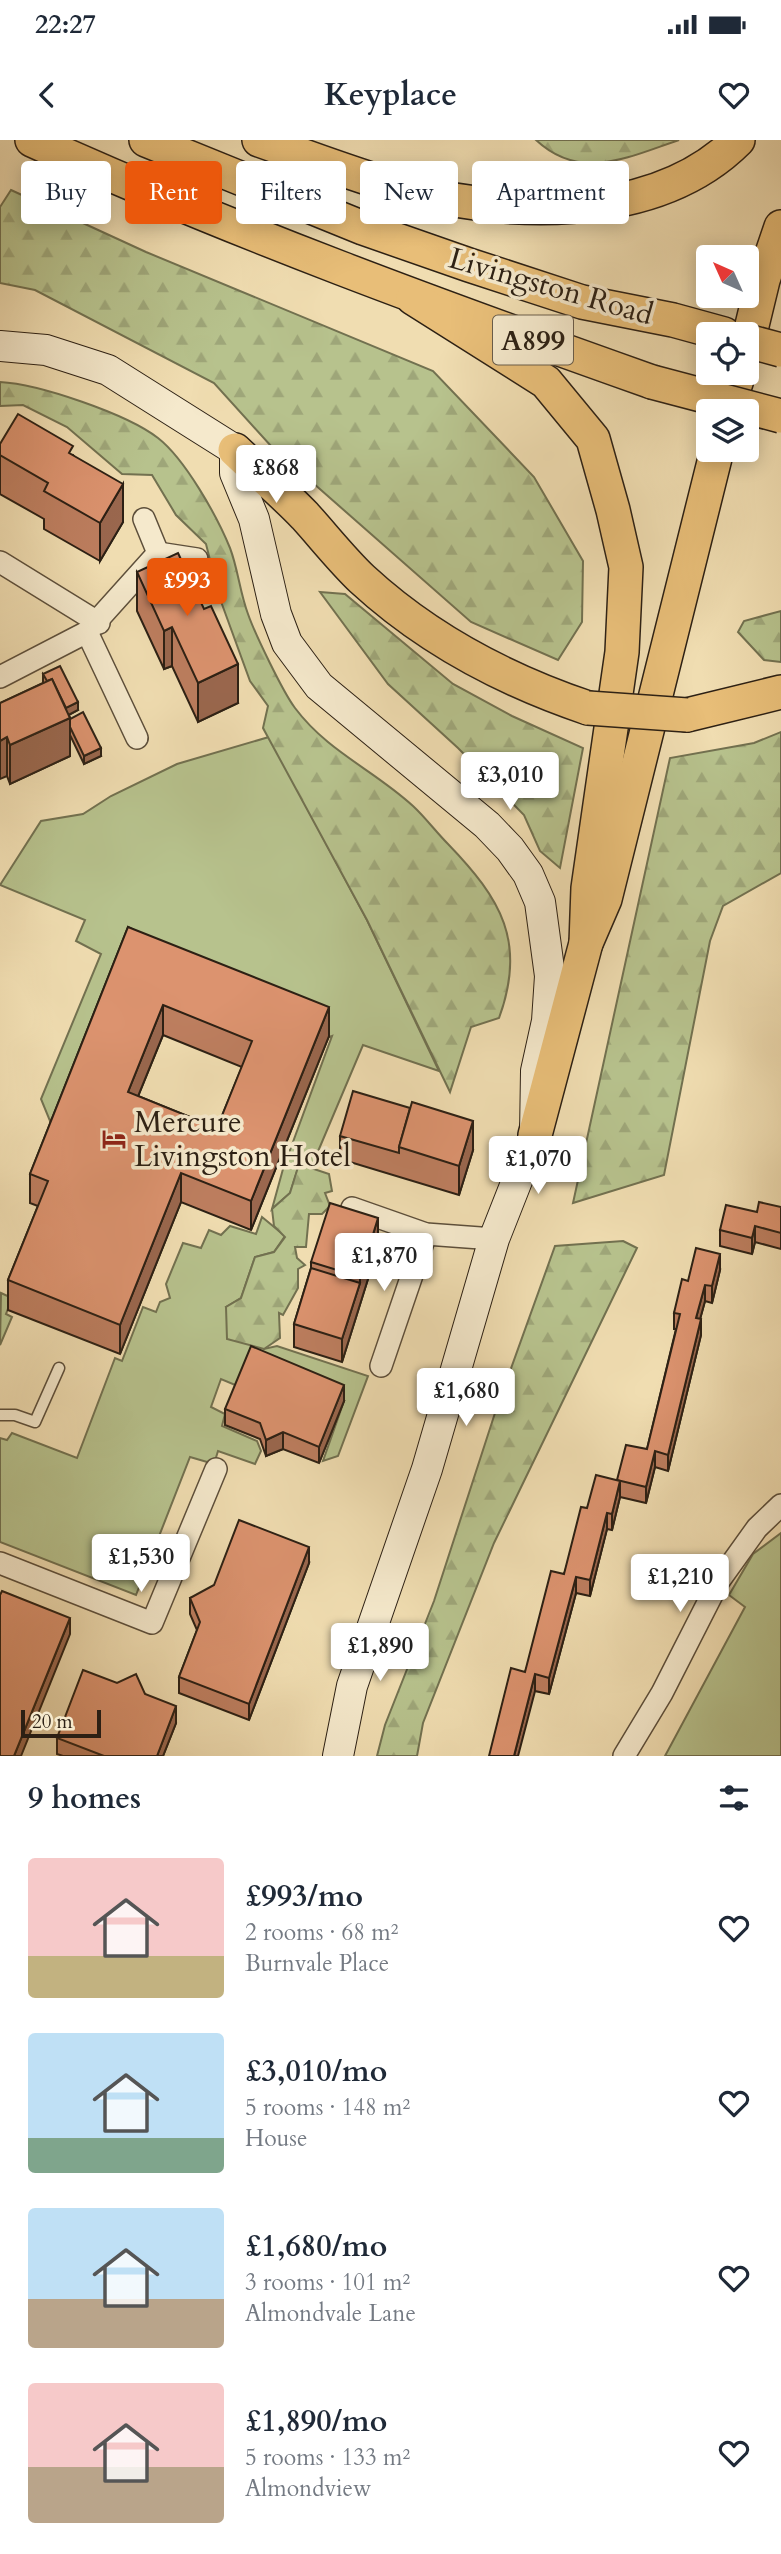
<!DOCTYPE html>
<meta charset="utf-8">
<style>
body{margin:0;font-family:Cardo,serif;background:#f2f2f3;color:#1f2937;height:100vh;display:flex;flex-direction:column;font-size:26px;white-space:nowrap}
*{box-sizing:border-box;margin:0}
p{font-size:23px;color:#747a83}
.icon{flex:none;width:38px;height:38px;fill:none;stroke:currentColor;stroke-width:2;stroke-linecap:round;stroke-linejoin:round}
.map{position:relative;height:1616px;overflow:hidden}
.sheet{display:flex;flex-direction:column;background:#fff;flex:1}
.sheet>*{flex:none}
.guide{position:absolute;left:21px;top:21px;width:740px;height:63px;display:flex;gap:14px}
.needle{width:46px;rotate:315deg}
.controls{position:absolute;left:696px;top:105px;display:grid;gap:14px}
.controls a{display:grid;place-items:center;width:63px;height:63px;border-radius:7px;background:#fff;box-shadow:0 4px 18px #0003;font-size:35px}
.scale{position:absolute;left:21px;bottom:18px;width:80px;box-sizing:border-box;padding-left:7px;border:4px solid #2c2014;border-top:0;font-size:19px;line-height:24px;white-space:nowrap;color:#2c2014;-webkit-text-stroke:5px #f5e9cc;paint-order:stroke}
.price{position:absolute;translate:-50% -60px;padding:0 16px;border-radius:7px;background:#fff;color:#222;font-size:23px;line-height:46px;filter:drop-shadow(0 2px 4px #0008)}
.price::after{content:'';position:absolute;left:50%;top:42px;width:21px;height:16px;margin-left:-10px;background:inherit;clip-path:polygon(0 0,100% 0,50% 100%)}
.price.on{background:#ea580c;color:#fff}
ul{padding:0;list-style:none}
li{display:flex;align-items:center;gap:21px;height:175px;padding:0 28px}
li span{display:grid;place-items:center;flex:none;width:196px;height:140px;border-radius:7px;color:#555}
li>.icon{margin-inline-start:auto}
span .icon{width:84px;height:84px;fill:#fffc;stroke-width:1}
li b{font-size:30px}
h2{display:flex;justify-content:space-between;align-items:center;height:84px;padding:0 28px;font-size:30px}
.chip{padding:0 24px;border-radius:7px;background:#fff;box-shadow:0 4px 18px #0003;font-size:24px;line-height:63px}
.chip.on{background:#ea580c;color:#fff}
.status{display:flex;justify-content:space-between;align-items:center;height:49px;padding:0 35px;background:#fff;direction:ltr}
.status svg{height:19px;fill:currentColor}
header{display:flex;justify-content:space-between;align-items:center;height:91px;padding:0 28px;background:#fff;font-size:32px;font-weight:700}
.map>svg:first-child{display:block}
</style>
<div class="status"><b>22:27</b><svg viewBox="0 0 49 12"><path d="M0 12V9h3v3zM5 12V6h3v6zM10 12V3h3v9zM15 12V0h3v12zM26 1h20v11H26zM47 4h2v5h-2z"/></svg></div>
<header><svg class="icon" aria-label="back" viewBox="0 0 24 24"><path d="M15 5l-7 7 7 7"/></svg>Keyplace<svg class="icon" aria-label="heart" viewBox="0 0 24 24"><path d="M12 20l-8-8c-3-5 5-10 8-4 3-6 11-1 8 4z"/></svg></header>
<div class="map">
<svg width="781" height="1616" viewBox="0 0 781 1616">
<defs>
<pattern id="forest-firs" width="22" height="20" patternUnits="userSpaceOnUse" patternTransform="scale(1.75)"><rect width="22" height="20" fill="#b7c28d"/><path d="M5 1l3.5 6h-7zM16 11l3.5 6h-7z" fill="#9ea679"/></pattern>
</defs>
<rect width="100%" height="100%" fill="#f0ddb1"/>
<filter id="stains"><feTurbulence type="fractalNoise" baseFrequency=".00286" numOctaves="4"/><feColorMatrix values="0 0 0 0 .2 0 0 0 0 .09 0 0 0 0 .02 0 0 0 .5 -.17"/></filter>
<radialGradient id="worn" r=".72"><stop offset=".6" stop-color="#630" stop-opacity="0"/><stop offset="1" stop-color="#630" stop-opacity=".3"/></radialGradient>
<g fill="#b7c28d" stroke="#727150" stroke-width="2">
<polygon points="269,597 367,780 439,931 363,905 311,1028 299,1025 290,1053 272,1069 283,1029 332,896 317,902 128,812 60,967 50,981 41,959 101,814 76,801 85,780 0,745 41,681 83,674 111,656 177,624"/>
<polygon points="262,1077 285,1096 274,1112 255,1117 241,1158 226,1167 264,1209 277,1206 368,1236 338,1316 323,1321 344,1261 240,1247 221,1239 211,1267 225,1274 222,1286 257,1301 261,1311 255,1324 218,1311 214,1324 190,1317 136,1455 0,1402 0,1298 7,1300 12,1293 77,1318 115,1218 122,1221 143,1167 156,1172 160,1162 170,1158 166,1144 183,1103 201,1108 209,1090 221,1095 230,1086 256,1094"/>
<polygon points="1,1153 12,1158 6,1174 12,1177 0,1205"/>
<polygon points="781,1393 781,1616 665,1616 745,1467 729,1455 753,1414"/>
</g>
<g fill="url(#forest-firs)" stroke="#727150" stroke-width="2">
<path d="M536 0H679C628 17 581 42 536 0Z"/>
<polygon points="11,50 146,112 433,231 534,337 583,421 582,482 558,520 471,482 271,306 214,243 35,150 0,143 0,67"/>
<path d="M0 242C39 244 127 274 158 298 185 319 217 376 230 408 238 429 240 453 248 474 255 494 283 552 295 568 328 612 374 630 413 666 425 677 436 692 448 704 501 759 527 802 499 878L471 887 450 952 367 780 263 588 268 566 250 541 219 456 206 404 176 375 152 335 122 334 67 287 23 265 0 266Z"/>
<polygon points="320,452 345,454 453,544 512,576 583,608 560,728 540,711 524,675 458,608 388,544"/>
<polygon points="781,471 781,522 764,520 738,492 744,481"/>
<polygon points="781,592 781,733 723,766 710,801 664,1035 573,1063 670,618 754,603"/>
<polygon points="299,1024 329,1034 332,1051 325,1053 330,1066 322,1074 309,1074 306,1107 295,1107 297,1118 305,1125 298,1129 298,1148 283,1175 279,1173 280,1198 264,1209 227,1199 226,1167 241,1158 255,1117 274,1112 285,1097 274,1086 272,1069 290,1053"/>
<polygon points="623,1101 637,1108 494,1403 423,1583 417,1616 377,1616 385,1585 434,1461 495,1273 555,1106"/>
</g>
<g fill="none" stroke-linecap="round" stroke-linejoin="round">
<g stroke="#5d4f3b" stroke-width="13">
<polyline id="lane" points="0,1275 15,1275 35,1282 59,1228"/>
</g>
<g stroke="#5d4f3b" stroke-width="24">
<g id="street">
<polyline points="158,413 197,419"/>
<polyline points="0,422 99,483"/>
<polyline points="87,492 137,598"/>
<polyline points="0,537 87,492 158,413 144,379"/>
<polyline points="352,1068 426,1094 494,1099"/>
<polyline points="381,1226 426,1094"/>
<polyline points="0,1423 152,1483 216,1329"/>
<polyline points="624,1616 662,1553 719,1441 757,1388 781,1365"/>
</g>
</g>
<g stroke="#2c2014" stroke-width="32">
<polyline id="secondary" points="0,206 46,210 108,230 235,310 235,333 254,379 276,474 287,503 319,546 487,685 510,709 528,734 540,762 550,836 547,881 536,931 535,995 494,1099 427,1329 352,1546 338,1616"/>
</g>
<g stroke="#2c2014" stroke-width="36">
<g id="primary">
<path d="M32 0C235 92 443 168 652 242"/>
<polyline points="146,0 363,88 469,125 582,162 673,180 724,194"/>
<path d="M259 0C302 15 346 32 390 45 498 77 653 85 738 0"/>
<polyline points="413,158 546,242 593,299 613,370 626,427 622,512 588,748 586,803"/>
<polyline points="747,206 763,140 781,87"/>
<polyline points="727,271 739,233"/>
<path d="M235 310C258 332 283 353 305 376 324 397 342 420 362 439 427 499 505 540 588 568"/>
<polyline points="687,575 781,552"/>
<polyline points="535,995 586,803 605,759 717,310"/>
</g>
</g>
<use href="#lane" stroke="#f5e9cc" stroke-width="10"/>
<use href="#street" stroke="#f5e9cc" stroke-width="21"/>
<use href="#secondary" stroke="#f5e9cc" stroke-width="30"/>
<use href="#primary" stroke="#e8be78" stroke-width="33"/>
<g stroke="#2c2014" stroke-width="36" stroke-linecap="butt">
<g id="primary-bridge">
<polyline points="747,201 781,210"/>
<polyline points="652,242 781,276"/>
<polyline points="588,568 687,575"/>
</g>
</g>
<use href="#primary-bridge" stroke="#e8be78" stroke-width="33"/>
</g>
<g fill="#bd7e5f" stroke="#2c2014" stroke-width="2" fill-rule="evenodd">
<polygon points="0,304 73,315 123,382 100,421 44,389 44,379 0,354"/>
<polygon points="137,432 238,563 198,582 172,526 164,529 137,471"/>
<polygon points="43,534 78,570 69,575 70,579 101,616 84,624 70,595 70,616 10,644 7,636 0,563 43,543"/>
<path d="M128 787 329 896 251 1090 181 1062 120 1214 8 1170V1140L38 1066 30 1063V1034ZM163 895 242 927 217 988 138 956Z"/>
<polygon points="340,996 473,1010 459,1055 340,1019"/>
<polygon points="781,1067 781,1109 755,1102 752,1114 720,1106 720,1090 757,1072"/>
<polygon points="378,1107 342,1222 294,1207 294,1184 311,1128 311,1122"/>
<polygon points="720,1130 712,1163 705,1161 700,1179 701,1195 668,1331 655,1327 646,1363 620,1357 612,1390 607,1389 590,1456 576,1453 549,1554 535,1551 525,1532 564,1434 587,1368 617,1340 647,1309 676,1189 674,1189 674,1173 688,1141"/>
<polygon points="344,1261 319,1323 283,1309 266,1316 260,1299 225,1285 225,1269"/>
<polygon points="309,1423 249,1580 179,1553 179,1537 197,1490 190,1474 190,1458"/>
<polygon points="145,1554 176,1583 163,1616 63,1616 57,1614 57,1598"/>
</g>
<g fill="#9a674e" stroke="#2c2014" stroke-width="2">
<polygon points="123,344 123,382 100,421 100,383"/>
<polygon points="172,487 172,526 164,529 164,491"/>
<polygon points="238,524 238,563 198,582 198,543"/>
<polygon points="78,562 78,570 61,579 61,570"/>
<polygon points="70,578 70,616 10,644 10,605"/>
<polygon points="7,597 7,636 0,639 0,601"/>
<polygon points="101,608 101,616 84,624 84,616"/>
<polygon points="163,865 163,895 128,981 128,952"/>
<polygon points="329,867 329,896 251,1090 251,1061"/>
<polygon points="473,981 473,1010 459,1055 459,1026"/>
<polygon points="181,1033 181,1062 120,1214 120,1185"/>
<polygon points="378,1078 378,1107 342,1222 342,1199 360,1143 360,1137"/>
<polygon points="755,1086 755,1102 752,1114 752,1098"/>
<polygon points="720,1114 720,1130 712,1163 712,1146"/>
<polygon points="705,1145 705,1161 696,1194 696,1178"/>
<polygon points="701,1179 701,1195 668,1331 668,1315"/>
<polygon points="344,1245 344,1261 319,1323 319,1307"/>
<polygon points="283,1292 283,1309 266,1316 266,1300"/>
<polygon points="655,1311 655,1327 646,1363 646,1347"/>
<polygon points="620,1341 620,1357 612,1390 612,1374"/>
<polygon points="607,1373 607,1389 590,1456 590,1440"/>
<polygon points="309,1407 309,1423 249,1580 249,1564"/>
<polygon points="576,1437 576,1453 549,1554 549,1538"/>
<polygon points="70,1478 70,1494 21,1616 14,1616"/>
<polygon points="535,1534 535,1551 518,1616 514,1616"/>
<polygon points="176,1566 176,1583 163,1616 157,1616"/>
</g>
<g fill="#dc936f" stroke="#2c2014" stroke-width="2" fill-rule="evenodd">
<polygon points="18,274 73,306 69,313 123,344 100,383 44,351 48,343 0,315 0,304"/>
<polygon points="178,413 204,469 211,466 238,524 198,543 172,487 164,491 137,432"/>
<polygon points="60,526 78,562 66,568 52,539 47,541 43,534"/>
<polygon points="52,539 70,578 10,605 7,597 0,601 0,563"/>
<polygon points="83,572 101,608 84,616 70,587 70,579"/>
<path d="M128 787 329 867 251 1061 181 1033 120 1185 8 1140 48 1041 30 1034ZM163 865 252 901 217 988 128 952Z"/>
<polygon points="353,951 410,968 399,1007 399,1013 340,996"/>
<polygon points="412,962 473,981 459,1026 399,1007"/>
<polygon points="759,1062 781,1067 781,1093 755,1086 752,1098 720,1090 726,1065 757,1072"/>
<polygon points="330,1063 378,1078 360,1137 311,1122"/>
<polygon points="696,1108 720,1114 712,1146 705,1145 696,1178 701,1179 668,1315 655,1311 646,1347 617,1340 626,1305 647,1309 680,1174 674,1173 682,1139 688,1141"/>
<polygon points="311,1128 360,1143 342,1199 294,1184"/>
<polygon points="251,1206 344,1245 319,1307 283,1292 266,1300 260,1283 225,1269"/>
<polygon points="596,1335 620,1341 612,1374 607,1373 590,1440 576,1437 549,1538 535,1534 514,1616 489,1616 511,1528 525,1532 551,1431 564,1434 581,1367 587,1368"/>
<polygon points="239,1380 309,1407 249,1564 179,1537 200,1482 190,1458 214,1445"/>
<polygon points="2,1451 70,1478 14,1616 0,1616 0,1455"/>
<polygon points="83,1530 117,1543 136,1534 145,1554 176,1566 157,1616 104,1616 57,1598"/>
</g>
<defs>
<g id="hotel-bare" transform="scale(1.89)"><path d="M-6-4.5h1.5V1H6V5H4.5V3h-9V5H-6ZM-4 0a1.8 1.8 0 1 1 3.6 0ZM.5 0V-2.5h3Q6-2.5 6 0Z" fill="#8f2418" stroke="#f5e9cc" stroke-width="2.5" paint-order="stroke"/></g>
</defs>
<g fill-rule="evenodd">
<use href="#hotel-bare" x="114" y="999"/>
</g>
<g text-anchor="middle" stroke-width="7" stroke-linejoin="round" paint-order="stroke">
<rect fill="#f5e9cc" stroke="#685c4b" stroke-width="2" x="493" y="175.5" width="80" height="49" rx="5"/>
<g font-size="28" font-weight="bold" fill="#2c2014">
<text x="533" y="210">A899</text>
</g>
<g font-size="30" fill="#2c2014" stroke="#f5e9cc">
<text transform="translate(551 146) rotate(16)" y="10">Livingston Road</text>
</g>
<g font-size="30" fill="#2c2014" stroke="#f5e9cc" text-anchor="start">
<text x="134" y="992">Mercure<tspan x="134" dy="34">Livingston Hotel</tspan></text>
</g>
</g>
<rect width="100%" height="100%" filter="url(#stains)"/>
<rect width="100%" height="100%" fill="url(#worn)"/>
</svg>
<div class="controls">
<a><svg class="needle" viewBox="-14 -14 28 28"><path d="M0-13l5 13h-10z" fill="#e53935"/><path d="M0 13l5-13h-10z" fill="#747a83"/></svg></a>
<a><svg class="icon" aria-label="locate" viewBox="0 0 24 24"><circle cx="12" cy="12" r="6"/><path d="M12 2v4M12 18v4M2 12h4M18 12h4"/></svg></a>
<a><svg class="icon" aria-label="layers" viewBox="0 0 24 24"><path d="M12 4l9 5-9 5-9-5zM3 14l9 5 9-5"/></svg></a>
</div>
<div class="scale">20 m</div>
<b class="price" style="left:276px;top:365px">£868</b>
<b class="price on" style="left:187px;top:478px">£993</b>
<b class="price" style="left:510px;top:672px">£3,010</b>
<b class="price" style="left:538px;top:1056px">£1,070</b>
<b class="price" style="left:384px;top:1153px">£1,870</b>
<b class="price" style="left:466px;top:1288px">£1,680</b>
<b class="price" style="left:141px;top:1454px">£1,530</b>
<b class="price" style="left:680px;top:1474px">£1,210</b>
<b class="price" style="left:380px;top:1543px">£1,890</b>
<div class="guide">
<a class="chip">Buy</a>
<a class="chip on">Rent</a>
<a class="chip">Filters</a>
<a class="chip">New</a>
<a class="chip">Apartment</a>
</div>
</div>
<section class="sheet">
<h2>9 homes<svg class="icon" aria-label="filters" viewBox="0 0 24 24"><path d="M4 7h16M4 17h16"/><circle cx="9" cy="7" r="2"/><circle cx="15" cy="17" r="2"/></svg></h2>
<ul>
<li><span style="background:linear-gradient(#f6c9c9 70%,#c2b280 0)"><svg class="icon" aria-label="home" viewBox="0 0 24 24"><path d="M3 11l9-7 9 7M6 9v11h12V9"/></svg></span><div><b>£993/mo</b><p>2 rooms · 68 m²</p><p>Burnvale Place</p></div><svg class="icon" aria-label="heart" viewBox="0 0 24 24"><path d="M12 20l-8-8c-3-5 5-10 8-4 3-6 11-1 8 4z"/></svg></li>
<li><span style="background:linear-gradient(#bfe0f5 75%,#7fa58c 0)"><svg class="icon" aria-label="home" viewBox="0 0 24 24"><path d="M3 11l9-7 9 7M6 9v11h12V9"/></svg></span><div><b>£3,010/mo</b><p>5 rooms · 148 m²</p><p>House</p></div><svg class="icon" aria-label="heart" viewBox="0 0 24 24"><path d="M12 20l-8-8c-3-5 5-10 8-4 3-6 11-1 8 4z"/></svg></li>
<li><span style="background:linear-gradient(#bfe0f5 65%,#b9a48a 0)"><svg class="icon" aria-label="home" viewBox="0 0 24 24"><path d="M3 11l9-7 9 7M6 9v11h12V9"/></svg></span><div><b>£1,680/mo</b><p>3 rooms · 101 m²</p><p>Almondvale Lane</p></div><svg class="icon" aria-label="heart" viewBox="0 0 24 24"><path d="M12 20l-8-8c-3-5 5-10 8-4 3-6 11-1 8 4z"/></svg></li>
<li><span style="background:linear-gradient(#f6c9c9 60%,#b9a48a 0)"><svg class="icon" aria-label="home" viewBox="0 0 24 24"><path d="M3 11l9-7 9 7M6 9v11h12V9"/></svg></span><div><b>£1,890/mo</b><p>5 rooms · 133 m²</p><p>Almondview</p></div><svg class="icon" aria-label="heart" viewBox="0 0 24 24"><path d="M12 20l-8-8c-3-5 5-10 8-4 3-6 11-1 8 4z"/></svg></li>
</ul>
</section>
